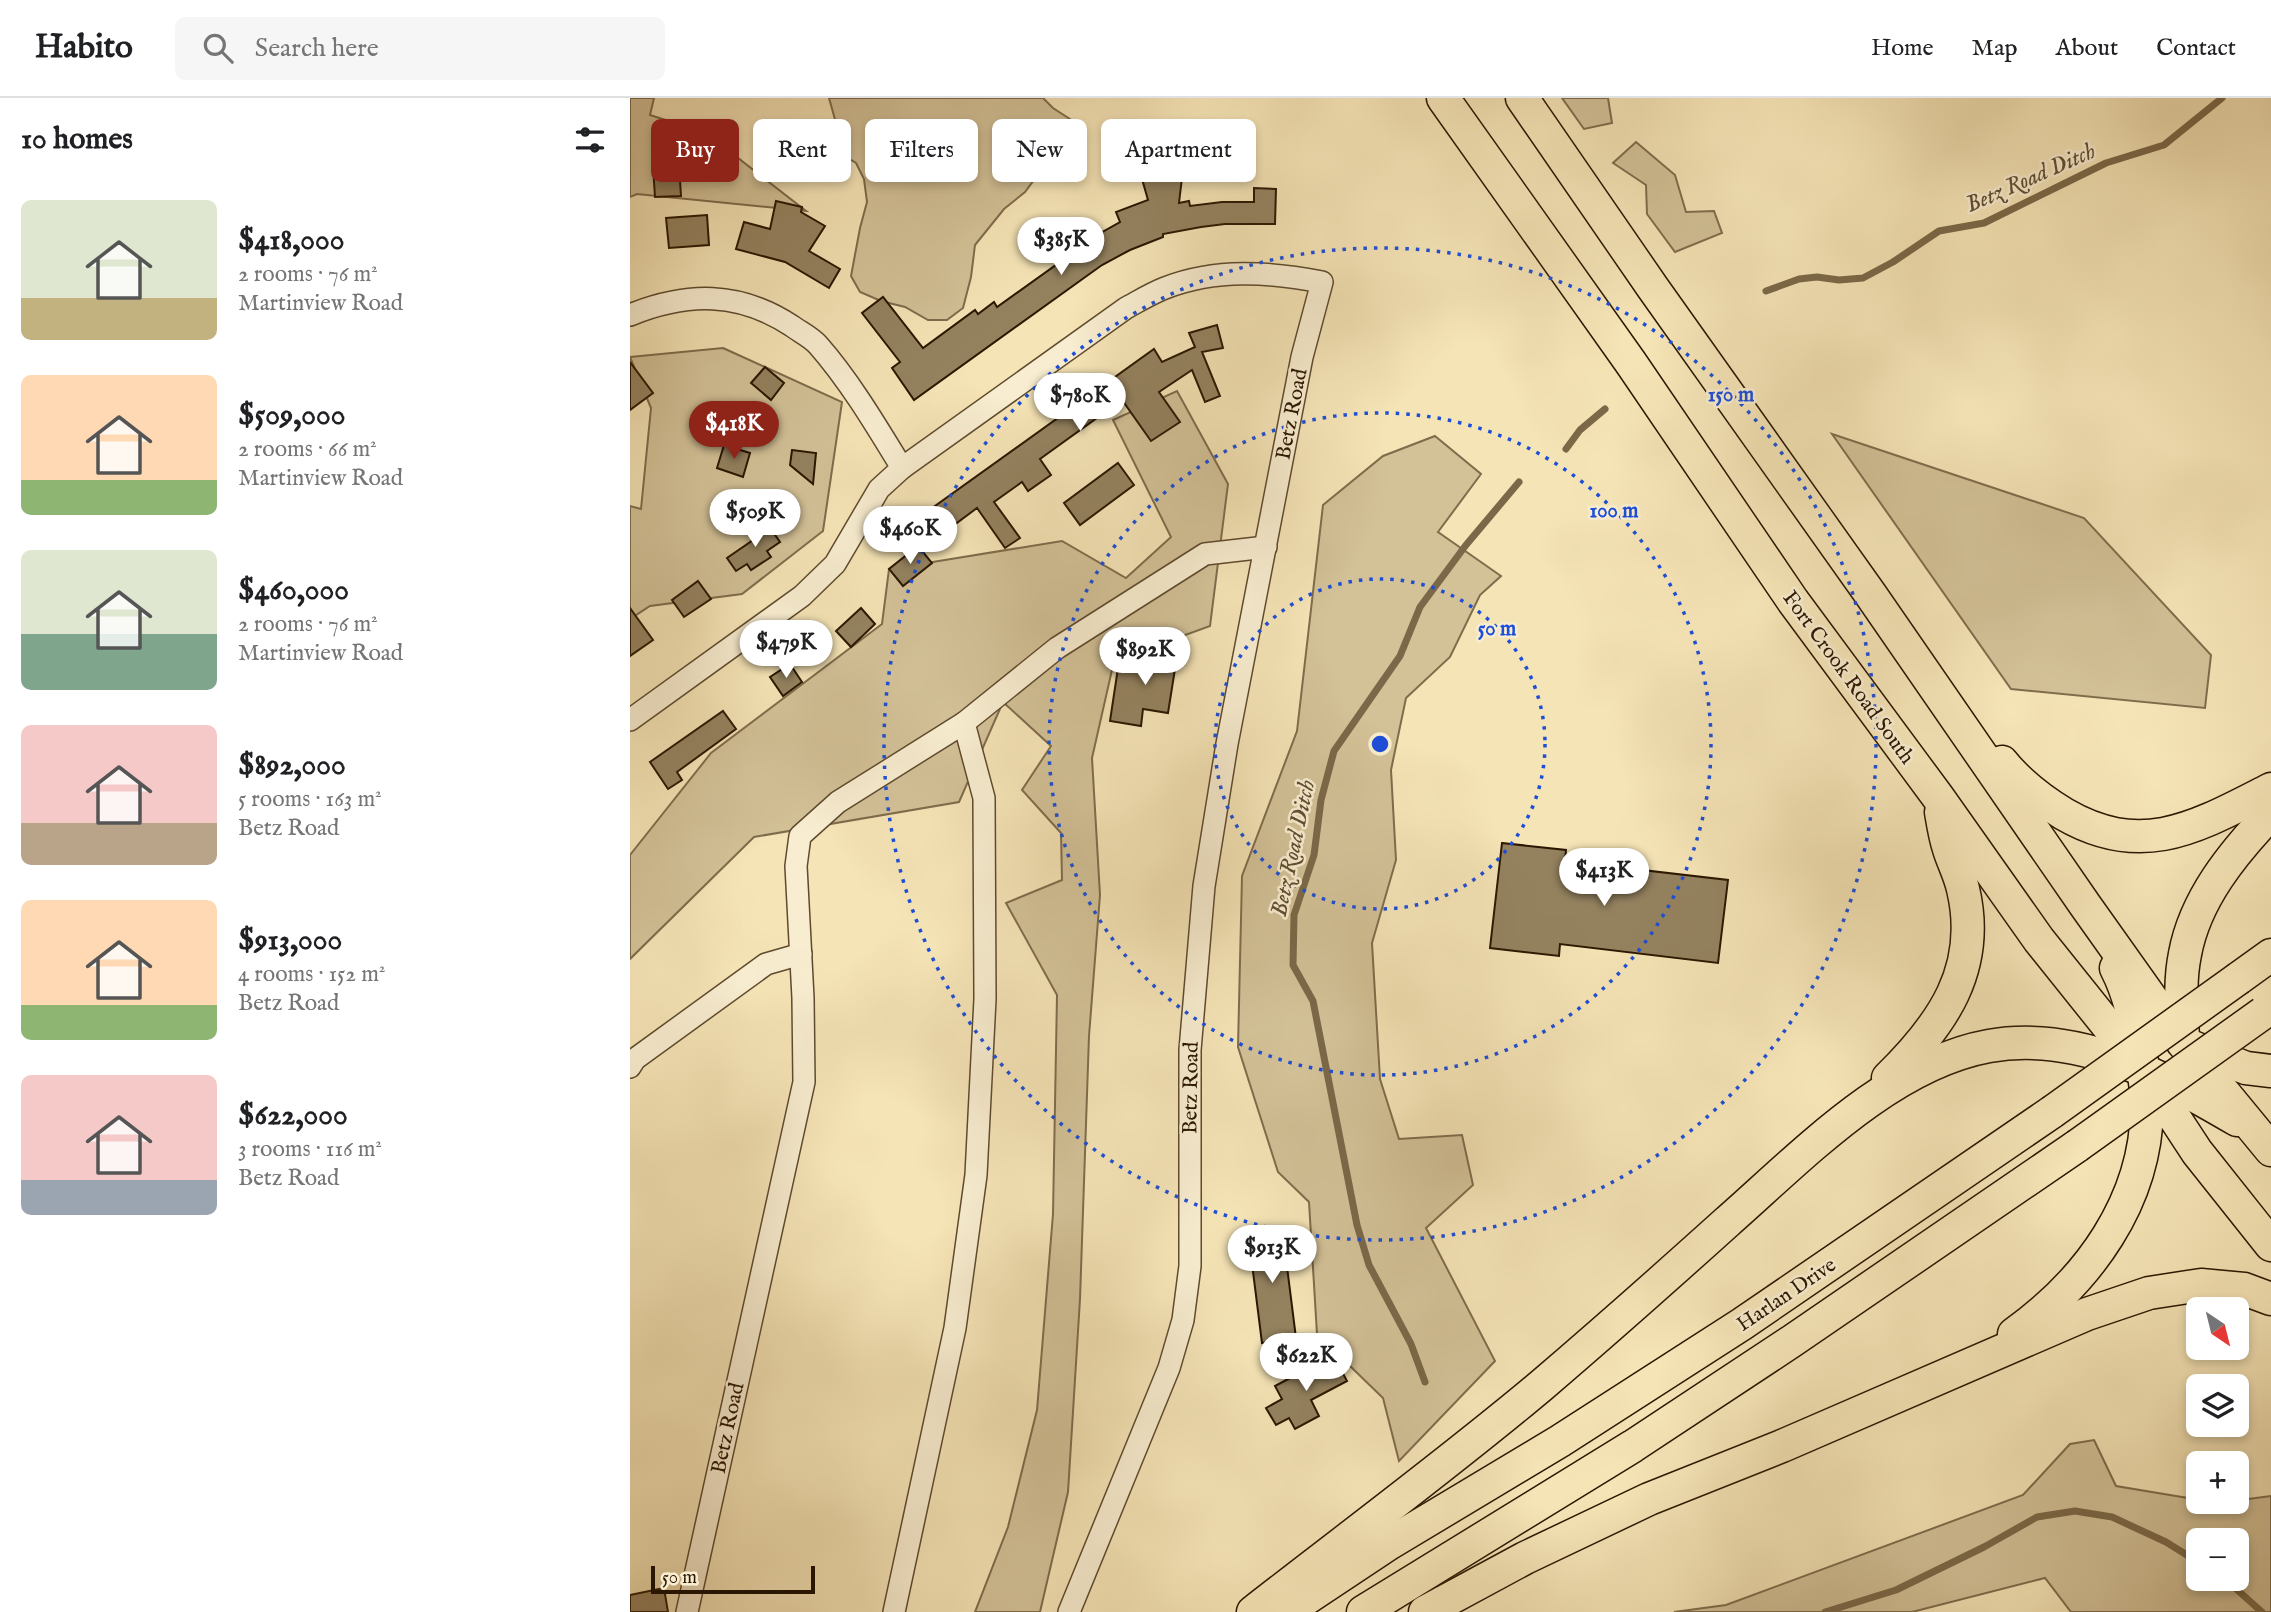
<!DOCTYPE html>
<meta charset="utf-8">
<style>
body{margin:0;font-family:"IM FELL English",serif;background:#f6f6f6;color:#202124;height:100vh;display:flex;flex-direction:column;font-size:26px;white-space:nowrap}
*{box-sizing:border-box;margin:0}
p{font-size:23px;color:#757577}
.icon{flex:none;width:38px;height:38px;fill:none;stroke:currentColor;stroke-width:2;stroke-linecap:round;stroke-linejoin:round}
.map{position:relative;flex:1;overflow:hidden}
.side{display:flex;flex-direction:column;background:#fff;width:630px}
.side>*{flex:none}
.banner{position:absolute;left:21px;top:21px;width:665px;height:63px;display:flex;gap:14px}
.needle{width:46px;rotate:145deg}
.fabs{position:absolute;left:1556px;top:1199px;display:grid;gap:14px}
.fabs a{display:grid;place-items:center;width:63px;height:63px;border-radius:10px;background:#fff;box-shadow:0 4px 10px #0003;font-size:35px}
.scale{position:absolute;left:21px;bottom:18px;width:164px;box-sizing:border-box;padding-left:7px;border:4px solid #2b1701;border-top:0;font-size:19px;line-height:24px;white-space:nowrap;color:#2b1701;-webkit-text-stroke:5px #f8edd0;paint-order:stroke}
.price{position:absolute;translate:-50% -60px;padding:0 16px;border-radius:24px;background:#fff;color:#222;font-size:23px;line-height:46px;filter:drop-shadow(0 2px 4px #0008)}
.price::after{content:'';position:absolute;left:50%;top:42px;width:21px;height:16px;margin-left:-10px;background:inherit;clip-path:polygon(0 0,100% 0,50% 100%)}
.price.selected{background:#8f2418;color:#fff}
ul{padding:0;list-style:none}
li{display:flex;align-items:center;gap:21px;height:175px;padding:0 21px}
li span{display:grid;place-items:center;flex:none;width:196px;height:140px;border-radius:10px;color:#555}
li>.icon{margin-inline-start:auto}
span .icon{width:84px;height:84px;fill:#fffc;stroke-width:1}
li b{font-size:30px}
h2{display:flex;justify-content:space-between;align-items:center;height:84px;padding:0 21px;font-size:30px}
.tag{padding:0 24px;border-radius:10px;background:#fff;box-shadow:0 4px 10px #0003;font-size:24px;line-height:63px}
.tag.selected{background:#8f2418;color:#fff}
header{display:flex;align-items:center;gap:42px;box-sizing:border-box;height:98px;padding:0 35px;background:#fff;border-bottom:2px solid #e0e0e0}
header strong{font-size:33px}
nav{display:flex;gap:38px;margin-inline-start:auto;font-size:24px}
.search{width:490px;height:63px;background:#f6f6f6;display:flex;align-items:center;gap:18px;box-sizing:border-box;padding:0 24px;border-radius:10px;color:#757577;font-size:26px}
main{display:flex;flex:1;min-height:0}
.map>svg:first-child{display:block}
</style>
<header>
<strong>Habito</strong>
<div class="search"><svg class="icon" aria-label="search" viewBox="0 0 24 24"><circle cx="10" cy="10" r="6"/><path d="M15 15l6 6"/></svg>Search here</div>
<nav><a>Home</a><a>Map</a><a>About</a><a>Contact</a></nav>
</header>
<main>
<section class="side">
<h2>10 homes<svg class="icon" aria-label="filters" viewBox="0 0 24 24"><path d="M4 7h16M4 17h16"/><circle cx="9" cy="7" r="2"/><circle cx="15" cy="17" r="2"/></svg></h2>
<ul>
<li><span style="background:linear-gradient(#dfe7d0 70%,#c2b280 0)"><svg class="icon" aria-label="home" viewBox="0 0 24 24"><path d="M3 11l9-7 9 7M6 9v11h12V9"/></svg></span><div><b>$418,000</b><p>2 rooms · 76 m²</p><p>Martinview Road</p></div></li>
<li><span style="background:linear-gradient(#ffd9b3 75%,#8fb573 0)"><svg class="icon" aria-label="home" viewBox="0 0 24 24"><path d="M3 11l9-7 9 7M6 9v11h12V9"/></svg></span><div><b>$509,000</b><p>2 rooms · 66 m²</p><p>Martinview Road</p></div></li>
<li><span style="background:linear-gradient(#dfe7d0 60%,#7fa58c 0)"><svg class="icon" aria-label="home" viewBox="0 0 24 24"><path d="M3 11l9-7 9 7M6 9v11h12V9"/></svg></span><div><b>$460,000</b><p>2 rooms · 76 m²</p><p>Martinview Road</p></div></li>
<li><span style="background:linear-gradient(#f6c9c9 70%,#b9a48a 0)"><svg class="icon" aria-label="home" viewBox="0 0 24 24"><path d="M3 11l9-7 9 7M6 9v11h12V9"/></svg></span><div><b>$892,000</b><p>5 rooms · 163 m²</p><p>Betz Road</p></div></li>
<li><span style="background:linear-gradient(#ffd9b3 75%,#8fb573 0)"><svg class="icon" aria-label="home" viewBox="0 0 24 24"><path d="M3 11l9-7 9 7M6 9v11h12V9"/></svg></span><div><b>$913,000</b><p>4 rooms · 152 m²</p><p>Betz Road</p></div></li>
<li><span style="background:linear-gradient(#f6c9c9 75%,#9aa5b1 0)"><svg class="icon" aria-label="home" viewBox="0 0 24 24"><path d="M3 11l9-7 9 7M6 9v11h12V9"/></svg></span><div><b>$622,000</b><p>3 rooms · 116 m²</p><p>Betz Road</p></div></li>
</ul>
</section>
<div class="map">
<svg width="1641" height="1514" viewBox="0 0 1641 1514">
<rect width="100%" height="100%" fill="#f5e4b6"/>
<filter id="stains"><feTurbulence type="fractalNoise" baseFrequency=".00286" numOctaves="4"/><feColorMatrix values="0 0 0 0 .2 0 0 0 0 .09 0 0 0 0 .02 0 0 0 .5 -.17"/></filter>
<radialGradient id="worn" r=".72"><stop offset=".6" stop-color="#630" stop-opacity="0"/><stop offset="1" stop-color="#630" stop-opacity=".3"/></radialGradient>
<g fill="#d3c197" stroke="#7f6c4c" stroke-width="2" fill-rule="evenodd">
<polygon points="0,0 24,0 20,17 76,35 176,113 7,96 0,99"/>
<polygon points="199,0 413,0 423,10 446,25 395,94 374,111 345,147 341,179 333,210 317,222 298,222 275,209 251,203 230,194 221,178 230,130 237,104 234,81 226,65 206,53 206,25"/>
<polygon points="932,0 978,0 982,25 954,31"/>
<polygon points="1006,44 1045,77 1056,114 1084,113 1092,135 1045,154 1017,116 1016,87 983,65"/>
<polygon points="93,250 212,304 193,433 112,496 20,508 0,521 0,408 11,411 21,310 0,259"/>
<polygon points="547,293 598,386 580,528 484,563 462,660 470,797 459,938 450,1201 438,1394 410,1514 345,1514 378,1429 407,1312 423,1116 427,897 376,805 432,782 431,735 392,692 421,648 373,604 329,704 124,739 0,861 0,757 81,655 252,526 259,471 432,443 496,480 541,439 483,322"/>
<polygon points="1202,336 1454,420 1581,557 1575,610 1381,591"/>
<polygon points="805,338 851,376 808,434 871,478 850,497 820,559 776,600 761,672 766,762 742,845 750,981 769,1041 832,1037 843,1087 796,1130 865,1263 769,1363 753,1300 687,1236 679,1104 648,1074 608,949 612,778 667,633 693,407 753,358"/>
<path d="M1464 1342 1486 1388 1588 1405 1641 1398V1514H1441L1415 1480 1282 1514H1044L1096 1507 1393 1397 1440 1346ZM1568 1442H1606V1480H1568Z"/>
</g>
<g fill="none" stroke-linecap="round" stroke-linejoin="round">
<g stroke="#7b6848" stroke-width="7">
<polyline points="1136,193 1169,181 1187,179 1209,182 1233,180 1263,164 1309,133 1354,125 1476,65 1534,47 1592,0"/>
<polyline points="936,351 950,332 975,311"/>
<polyline points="795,1284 781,1246 739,1167 727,1127 683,903 663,867 664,817 684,757 691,702 704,653 770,558 790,509 836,447 889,384"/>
<polyline points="1594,1480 1632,1514"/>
<polyline points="1195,1514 1266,1492 1354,1449 1407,1419 1445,1413 1482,1419 1536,1444 1568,1464"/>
</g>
</g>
<g fill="#94825f" stroke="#2b1701" stroke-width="2">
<rect x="588" y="40" width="19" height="26"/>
<polygon points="537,61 554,63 549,105 559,103 560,108 592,104 624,104 624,90 646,91 645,126 595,126 571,129 533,136 533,139 500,152 472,167 284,302 262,270 270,264 232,215 253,199 293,250 345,212 348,216 364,204 367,209 444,154 442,151 490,124 486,114 518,102 510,74 537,66"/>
<polygon points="49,66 51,98 25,99 23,68"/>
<polygon points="146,103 172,109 171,114 195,128 179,153 210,171 199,190 155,164 106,151 114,124 140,131"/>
<polygon points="77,117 79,147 39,150 36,120"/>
<polygon points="587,227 593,250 572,254 590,298 575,304 562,272 529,294 550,324 521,343 492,302 410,361 421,377 398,393 392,384 364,404 390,440 375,450 347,410 308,439 291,418 524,251 532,264 565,249 559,235"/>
<polygon points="0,264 23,295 0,312"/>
<polygon points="135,269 154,285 141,302 121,285"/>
<polygon points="94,347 120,355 113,379 87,370"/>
<polygon points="162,352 186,355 183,386 160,367"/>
<polygon points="488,365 504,387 450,427 434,405"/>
<polygon points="136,424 150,444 137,453 141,459 121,472 117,466 106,473 97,460 126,440 122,433"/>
<polygon points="288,448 302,465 273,488 259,471"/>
<polygon points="68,483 81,501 54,519 42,502"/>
<polygon points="0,510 23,542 0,558"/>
<polygon points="231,510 245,526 221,549 206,533"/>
<polygon points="515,547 548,552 538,615 513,611 511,628 480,623 488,570 511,574"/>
<polygon points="160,566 172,584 153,598 140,579"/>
<polygon points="93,613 106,631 47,674 52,682 38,691 20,664"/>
<polygon points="872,745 936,752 935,763 1098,782 1088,865 930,846 929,858 860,850"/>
<polygon points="652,1129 666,1240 632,1245 618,1134"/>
<polygon points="703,1257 717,1283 681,1302 689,1318 665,1331 659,1320 646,1327 636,1310 652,1301 645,1288"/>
<polygon points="34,1490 38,1514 0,1514 0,1497"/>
</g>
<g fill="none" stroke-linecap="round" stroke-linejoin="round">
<g stroke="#5e4a2e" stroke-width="24">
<g id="street">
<path d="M0 217C57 194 109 193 162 228 170 234 181 239 188 247 219 282 247 329 272 370L249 391 205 466 172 498 0 622"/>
<path d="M272 370 496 210C509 203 522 195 535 190 586 170 640 174 692 184L672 259 597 646 574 788 560 952V1168L553 1222 539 1270 439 1514"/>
<polyline points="0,969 5,961 136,866 171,856"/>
<polyline points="57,1514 174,984 173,900 166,768 170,738 208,704 334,625 427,550 575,456 636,449"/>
<polyline points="264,1514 325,1230 346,1077 355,901 354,700 334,625"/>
</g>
</g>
<g stroke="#2b1701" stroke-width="35">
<g id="primary">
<polyline points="813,0 1001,265 1163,503 1308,699 1409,842 1514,973 1567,1054 1641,1147"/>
<polyline points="892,0 1023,190 1241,497 1455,807 1553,945 1641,1052"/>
<path d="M1372 664C1389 685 1411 702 1434 716 1513 762 1568 728 1641 691"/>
<polyline points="1609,880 1641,857"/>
<path d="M1553 942C1552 914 1549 885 1555 856 1565 801 1603 755 1641 715"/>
<polyline points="1555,946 1616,970 1641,973"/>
<path d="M1258 980C1312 927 1352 871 1333 791 1330 777 1323 764 1319 751 1315 739 1313 726 1311 714"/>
<path d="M1384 1236C1458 1183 1516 1104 1517 1010 1517 990 1513 971 1510 951 1505 924 1499 895 1486 870"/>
<path d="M623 1514C719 1439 818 1366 912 1287 974 1234 1036 1179 1097 1124 1171 1059 1259 966 1359 948 1449 932 1532 978 1607 1022"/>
<polyline points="656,1514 760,1445 930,1343 1112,1226 1422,1014"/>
<polyline points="733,1514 1003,1348 1162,1243 1447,1048"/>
<polyline points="795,1514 895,1460 1019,1401 1152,1348 1457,1216 1519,1195 1571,1187 1614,1191 1641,1201"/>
</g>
</g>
<use href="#street" stroke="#f8edd0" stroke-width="21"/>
<use href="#primary" stroke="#f5e4b6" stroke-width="32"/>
<g stroke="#2b1701" stroke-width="35" stroke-linecap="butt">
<g id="primary-bridge">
<polyline points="1422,1014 1609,880"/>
<polyline points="1447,1048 1633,915"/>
</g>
</g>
<use href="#primary-bridge" stroke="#f5e4b6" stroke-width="32"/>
</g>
<g fill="none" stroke="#1d4ed8" stroke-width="3.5" stroke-dasharray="3.5 7">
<circle cx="750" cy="646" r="165"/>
<circle cx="750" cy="646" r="331"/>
<circle cx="750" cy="646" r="496"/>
</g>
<g text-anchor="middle" stroke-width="5" stroke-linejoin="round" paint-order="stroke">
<g font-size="21" fill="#2b1701" stroke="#f8edd0">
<text transform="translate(661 316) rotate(-79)" y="7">Betz Road</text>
<text transform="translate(1219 579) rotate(54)" y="7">Fort Crook Road South</text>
<text transform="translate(560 990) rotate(-89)" y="7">Betz Road</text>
<text transform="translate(1156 1196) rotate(-34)" y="7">Harlan Drive</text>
<text transform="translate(97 1330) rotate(-78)" y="7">Betz Road</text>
</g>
<g font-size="23" font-style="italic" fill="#604d31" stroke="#f8edd0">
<text transform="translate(1400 79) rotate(-24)" y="8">Betz Road Ditch</text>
<text transform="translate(662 750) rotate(-78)" y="8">Betz Road Ditch</text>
</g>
</g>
<circle cx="750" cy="646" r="10" fill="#1d4ed8" stroke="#f8edd0" stroke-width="3.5"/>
<g font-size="21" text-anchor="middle" font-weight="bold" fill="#1d4ed8" stroke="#f8edd0" stroke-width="5" stroke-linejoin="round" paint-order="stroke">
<text x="1101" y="303">150 m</text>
<text x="984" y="419">100 m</text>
<text x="867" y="537">50 m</text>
</g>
<rect width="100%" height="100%" filter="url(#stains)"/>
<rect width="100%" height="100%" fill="url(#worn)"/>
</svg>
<div class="fabs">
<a><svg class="needle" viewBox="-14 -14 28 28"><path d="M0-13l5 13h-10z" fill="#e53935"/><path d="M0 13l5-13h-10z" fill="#757577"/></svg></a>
<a><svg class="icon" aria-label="layers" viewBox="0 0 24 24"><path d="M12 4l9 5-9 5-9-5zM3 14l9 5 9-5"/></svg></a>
<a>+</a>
<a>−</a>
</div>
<div class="scale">50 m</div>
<b class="price" style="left:431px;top:179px">$385K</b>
<b class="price" style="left:450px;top:335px">$780K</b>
<b class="price selected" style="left:104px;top:363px">$418K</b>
<b class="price" style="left:125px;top:451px">$509K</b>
<b class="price" style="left:280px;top:468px">$460K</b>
<b class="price" style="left:156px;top:582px">$479K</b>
<b class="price" style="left:515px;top:589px">$892K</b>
<b class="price" style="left:974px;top:810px">$413K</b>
<b class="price" style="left:642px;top:1187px">$913K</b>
<b class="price" style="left:676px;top:1295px">$622K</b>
<div class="banner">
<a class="tag selected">Buy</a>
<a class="tag">Rent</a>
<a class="tag">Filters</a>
<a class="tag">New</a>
<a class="tag">Apartment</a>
</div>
</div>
</main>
